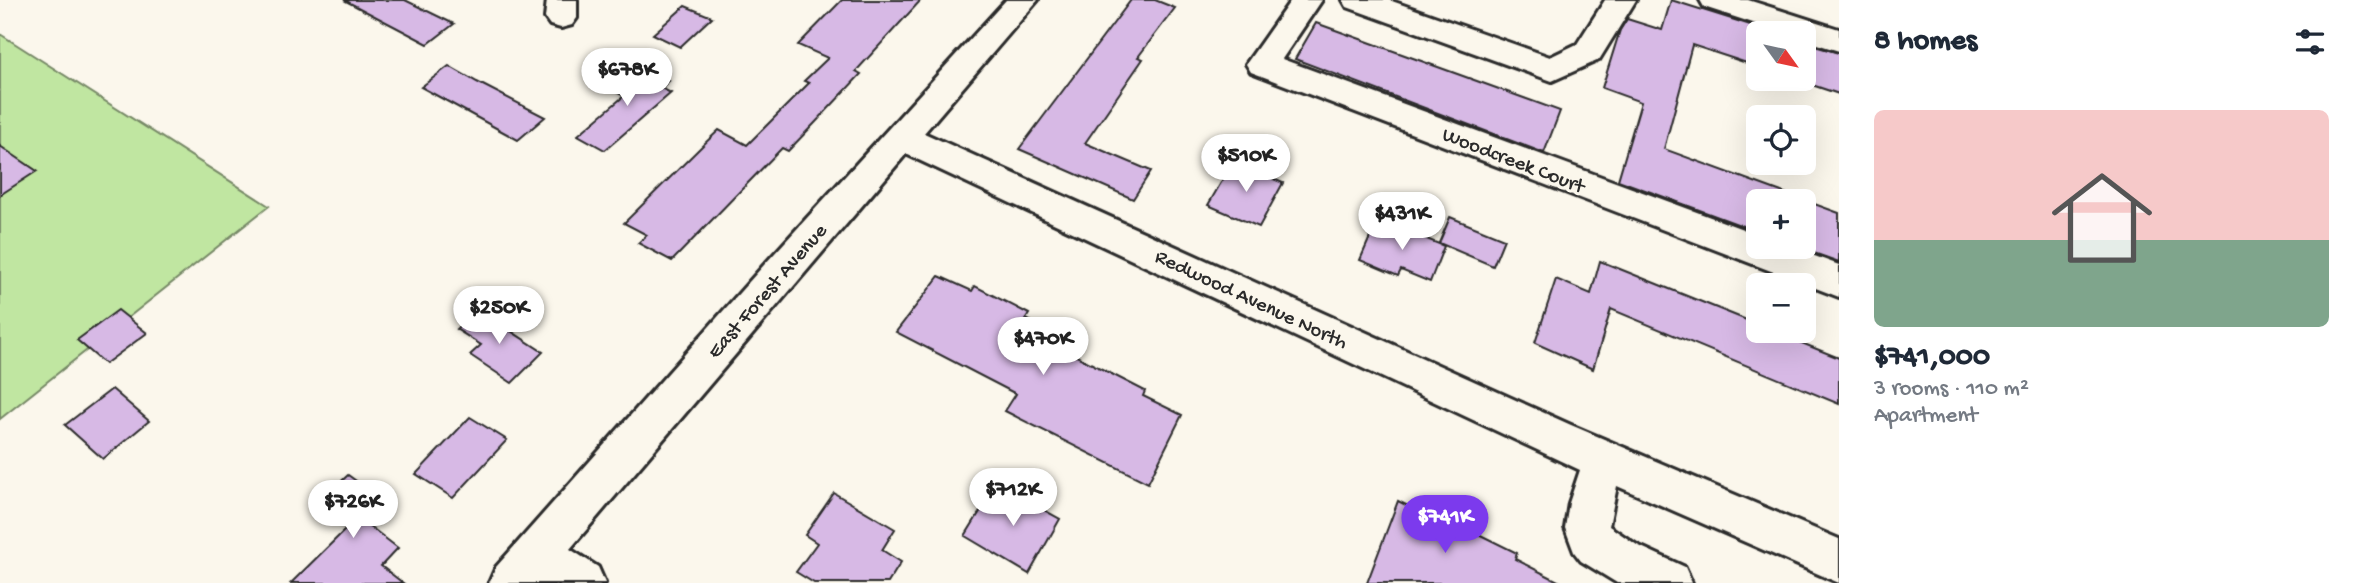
<!DOCTYPE html>
<meta charset="utf-8">
<style>
body{margin:0;font-family:"Gochi Hand",sans-serif;background:#f6f6f7;color:#1f2937;height:100vh;display:flex;flex-direction:column;font-size:26px;white-space:nowrap}
*{box-sizing:border-box;margin:0}
p{font-size:23px;color:#747a83}
.icon{flex:none;width:38px;height:38px;fill:none;stroke:currentColor;stroke-width:2;stroke-linecap:round;stroke-linejoin:round}
.map{position:relative;flex:1;overflow:hidden}
.side{display:flex;flex-direction:column;background:#fff;width:525px}
.side>*{flex:none}
.needle{width:46px;rotate:123deg}
.fabs{position:absolute;left:1746px;top:21px;display:grid;gap:14px}
.fabs a{display:grid;place-items:center;width:70px;height:70px;border-radius:10px;background:#fff;box-shadow:0 7px 28px #0002;font-size:35px}
.price{position:absolute;translate:-50% -60px;padding:0 16px;border-radius:24px;background:#fff;color:#222;font-size:23px;line-height:46px;filter:drop-shadow(0 2px 4px #0008)}
.price::after{content:'';position:absolute;left:50%;top:42px;width:21px;height:16px;margin-left:-10px;background:inherit;clip-path:polygon(0 0,100% 0,50% 100%)}
.price.selected{background:#7c3aed;color:#fff}
ul{padding:0;list-style:none}
li{display:grid;align-content:center;gap:14px;height:371px;padding:0 35px}
li+li{border-top:2px solid #e0e1e3}
li span{display:grid;place-items:center;height:217px;border-radius:10px;color:#555}
li>.icon{margin-inline-start:auto}
span .icon{width:126px;height:126px;fill:#fffc;stroke-width:1}
li b{font-size:30px}
h2{display:flex;justify-content:space-between;align-items:center;height:84px;padding:0 35px;font-size:30px}
main{display:flex;flex:1;min-height:0}
.map>svg:first-child{display:block}
</style>
<main>
<div class="map">
<svg width="1839" height="583" viewBox="0 0 1839 583">
<rect width="100%" height="100%" fill="#fbf7ec"/>
<filter id="ink" filterUnits="userSpaceOnUse"><feTurbulence type="fractalNoise" baseFrequency=".0143" numOctaves="2"/><feDisplacementMap in="SourceGraphic" scale="14" xChannelSelector="R" yChannelSelector="G"/><feConvolveMatrix kernelMatrix="1 2 1 2 8 2 1 2 1" color-interpolation-filters="sRGB"/></filter>
<g filter="url(#ink)">
<polygon fill="#c0e6a1" stroke="#768866" stroke-width="2" points="0,34 269,206 0,419"/>
<g fill="#d7b9e5" stroke="#2b2b2b" stroke-width="2">
<polygon points="344,0 405,0 454,24 428,44"/>
<polygon points="842,0 921,0 856,71 861,74 814,124 788,151 782,148 672,261 638,243 647,235 624,223 703,145 719,130 747,145 809,83 804,81 828,58 798,45"/>
<polygon points="1131,0 1155,0 1175,8 1138,57 1143,59 1085,143 1151,171 1133,199 1019,149"/>
<polygon points="1671,0 1776,33 1759,33 1759,67 1692,45 1664,149 1839,213 1839,262 1797,247 1804,247 1804,201 1759,201 1759,232 1618,180 1641,102 1602,88 1620,30 1627,19 1662,30"/>
<polygon points="685,6 712,17 680,47 653,34"/>
<polygon points="1316,23 1560,111 1544,153 1295,59"/>
<polygon points="1804,43 1839,53 1839,94 1794,79 1804,79"/>
<polygon points="449,66 477,82 545,117 518,140 421,87"/>
<polygon points="641,66 669,81 661,88 671,93 605,150 578,135 624,96 613,90"/>
<polygon points="0,146 37,171 0,195"/>
<polygon points="1233,162 1283,183 1259,227 1208,205"/>
<polygon points="1450,217 1504,239 1493,266 1439,243"/>
<polygon points="1378,219 1444,246 1430,282 1401,270 1398,276 1360,260"/>
<polygon points="1600,261 1759,325 1759,331 1772,331 1839,358 1839,404 1611,309 1593,369 1535,343 1556,279 1591,294"/>
<polygon points="939,276 972,291 975,286 1029,314 1026,319 1060,336 1055,345 1145,391 1143,396 1182,415 1148,483 1005,411 1016,394 896,332"/>
<polygon points="477,309 543,352 512,383 470,355 481,345 456,329"/>
<polygon points="118,310 147,333 105,364 77,340"/>
<polygon points="112,389 149,421 103,459 65,425"/>
<polygon points="470,417 507,440 453,498 416,474"/>
<polygon points="348,475 389,505 368,525 398,548 381,566 403,583 291,583 348,527 317,504"/>
<polygon points="997,484 1060,519 1029,574 965,536"/>
<polygon points="834,493 895,529 882,550 901,562 888,583 814,583 796,572 817,543 805,535"/>
<polygon points="1398,501 1440,522 1442,516 1517,553 1515,559 1562,583 1367,583"/>
</g>
<g fill="none" stroke-linecap="round" stroke-linejoin="round">
<g stroke="#2b2b2b" stroke-width="6">
<g id="minor">
<polygon points="547,0 577,0 577,18 572,25 561,28 550,25 545,18"/>
<polygon points="1006,0 1038,0 924,133 1571,425 1839,539 1839,583 1617,486 1609,526 1637,545 1685,567 1692,583 1617,583 1581,561 1574,552 1565,528 1569,503 1580,470 906,154 570,549 598,567 605,583 489,583 496,567 764,265"/>
<polygon points="1291,0 1322,0 1282,59 1759,235 1759,247 1790,247 1839,265 1839,297 1251,72 1246,64"/>
<polygon points="1343,0 1389,0 1550,57 1577,44 1605,0 1636,0 1599,60 1552,81 1347,7"/>
<polygon points="1700,0 1748,0 1839,29 1839,51 1804,40 1804,33 1784,33 1704,7"/>
</g>
</g>
<use href="#minor" fill="#fbf7ec" fill-rule="evenodd"/>
</g>
</g>
<g text-anchor="middle" stroke-width="6" stroke-linejoin="round" paint-order="stroke">
<g font-size="21" fill="#2b2b2b" stroke="#fbf7ec">
<text transform="translate(1514 159) rotate(21)" y="7">Woodcreek Court</text>
<text transform="translate(766 290) rotate(-49)" y="7">East Forest Avenue</text>
<text transform="translate(1252 298) rotate(25)" y="7">Redwood Avenue North</text>
</g>
</g>
</svg>
<div class="fabs">
<a><svg class="needle" viewBox="-14 -14 28 28"><path d="M0-13l5 13h-10z" fill="#e53935"/><path d="M0 13l5-13h-10z" fill="#747a83"/></svg></a>
<a><svg class="icon" aria-label="locate" viewBox="0 0 24 24"><circle cx="12" cy="12" r="6"/><path d="M12 2v4M12 18v4M2 12h4M18 12h4"/></svg></a>
<a>+</a>
<a>−</a>
</div>
<b class="price" style="left:627px;top:108px">$678K</b>
<b class="price" style="left:1246px;top:194px">$510K</b>
<b class="price" style="left:1402px;top:252px">$431K</b>
<b class="price" style="left:499px;top:346px">$250K</b>
<b class="price" style="left:1043px;top:377px">$470K</b>
<b class="price" style="left:1013px;top:528px">$712K</b>
<b class="price" style="left:353px;top:540px">$726K</b>
<b class="price selected" style="left:1445px;top:555px">$741K</b>
</div>
<section class="side">
<h2>8 homes<svg class="icon" aria-label="filters" viewBox="0 0 24 24"><path d="M4 7h16M4 17h16"/><circle cx="9" cy="7" r="2"/><circle cx="15" cy="17" r="2"/></svg></h2>
<ul>
<li><span style="background:linear-gradient(#f6c9c9 60%,#7fa58c 0)"><svg class="icon" aria-label="home" viewBox="0 0 24 24"><path d="M3 11l9-7 9 7M6 9v11h12V9"/></svg></span><div><b>$741,000</b><p>3 rooms · 110 m²</p><p>Apartment</p></div></li>
</ul>
</section>
</main>
